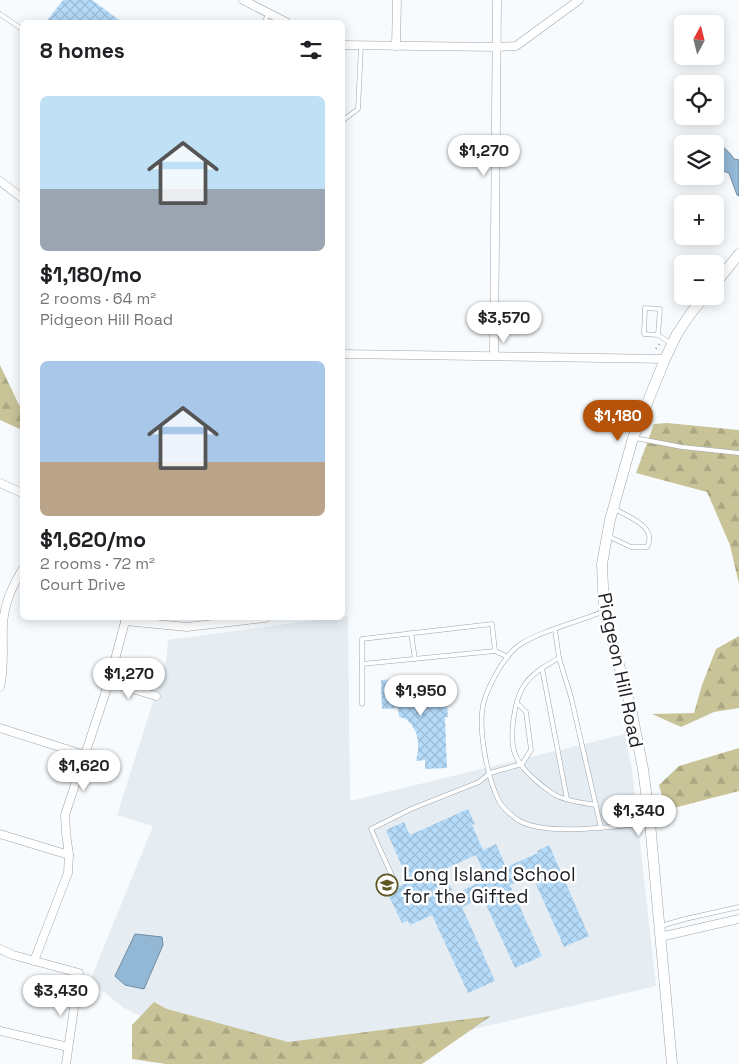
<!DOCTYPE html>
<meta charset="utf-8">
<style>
body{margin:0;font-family:"Space Grotesk",sans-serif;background:#f2f2f2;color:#202124;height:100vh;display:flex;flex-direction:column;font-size:19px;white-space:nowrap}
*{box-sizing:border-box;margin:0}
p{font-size:16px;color:#757577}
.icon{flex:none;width:28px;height:28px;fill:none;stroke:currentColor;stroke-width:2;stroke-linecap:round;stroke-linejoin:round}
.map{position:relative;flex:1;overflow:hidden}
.sheet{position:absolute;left:20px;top:20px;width:325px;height:600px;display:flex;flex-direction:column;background:#fff;border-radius:8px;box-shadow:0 2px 12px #0003}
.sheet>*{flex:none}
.needle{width:32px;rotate:7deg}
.fabs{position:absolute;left:674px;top:15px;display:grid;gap:10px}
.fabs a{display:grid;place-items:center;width:50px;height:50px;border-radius:8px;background:#fff;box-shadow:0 2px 12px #0003;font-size:25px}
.price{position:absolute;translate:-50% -42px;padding:0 11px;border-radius:18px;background:#fff;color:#222;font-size:16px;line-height:32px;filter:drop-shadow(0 1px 2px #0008)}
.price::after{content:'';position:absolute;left:50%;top:30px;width:15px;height:11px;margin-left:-8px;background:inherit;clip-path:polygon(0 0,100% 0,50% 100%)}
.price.selected{background:#b45309;color:#fff}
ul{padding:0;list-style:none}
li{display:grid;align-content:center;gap:10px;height:265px;padding:0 20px}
li span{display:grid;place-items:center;height:155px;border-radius:8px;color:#555}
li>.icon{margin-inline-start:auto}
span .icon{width:90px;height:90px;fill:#fffc;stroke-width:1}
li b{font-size:21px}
h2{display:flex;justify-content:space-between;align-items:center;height:60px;padding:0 20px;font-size:21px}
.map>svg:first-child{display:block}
</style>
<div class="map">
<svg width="739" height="1064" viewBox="0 0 739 1064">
<defs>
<pattern id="forest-firs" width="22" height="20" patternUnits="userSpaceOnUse" patternTransform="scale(1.25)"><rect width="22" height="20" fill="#c9c398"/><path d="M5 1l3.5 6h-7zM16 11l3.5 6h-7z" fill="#aca783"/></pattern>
<pattern id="building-cross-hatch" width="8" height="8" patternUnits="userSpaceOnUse" patternTransform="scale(1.25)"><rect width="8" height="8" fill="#b5dbfa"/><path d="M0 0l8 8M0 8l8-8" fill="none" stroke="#9bbcd6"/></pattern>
</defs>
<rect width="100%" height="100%" fill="#f8fbfd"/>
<polygon fill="#e5edf2" points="348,616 350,801 625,734 632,770 656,986 327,1064 299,1064 188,1039 124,1008 90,981 153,826 117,815 166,661 168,640"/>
<g fill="url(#forest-firs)">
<polygon points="0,365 19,405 22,406 22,430 0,420"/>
<polygon points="667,423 739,430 739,584 730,545 707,492 636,473 654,424"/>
<polygon points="739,636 739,708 714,712 681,727 652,714 694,713 702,685 716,649"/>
<polygon points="739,748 739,791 666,810 659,785 679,766"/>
<polygon points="154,1002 167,1009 288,1042 491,1016 422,1064 166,1064 132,1059 132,1025"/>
</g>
<g fill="#93b8d6" stroke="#708ba1">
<path d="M705 141C719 143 726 147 734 159L739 160V196L737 195 729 173 715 168V144H703Z"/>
<polygon points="135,934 162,937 163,945 144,989 125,985 115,976"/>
</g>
<g fill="url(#building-cross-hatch)" fill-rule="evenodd">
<polygon points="63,0 92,0 122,22 46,22"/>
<polygon points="419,678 419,689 444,688 445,707 447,706 448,717 445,717 447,768 425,769 425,760 416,761 418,751 418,741 416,732 411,724 406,719 399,717 398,708 382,709 381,680"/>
<path d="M468 809 475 824 472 825 483 850 496 844 506 867 538 853 537 851 549 845 589 936 564 947 532 875 510 885 542 956 515 968 483 898 462 907 495 981 468 993 432 915 410 925 408 921 402 923 388 894 394 891 393 889 409 882 386 830 404 822 410 835ZM476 855 487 879 454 894 443 870Z"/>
</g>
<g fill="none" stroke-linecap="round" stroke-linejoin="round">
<g stroke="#99a5af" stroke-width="5">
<g id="service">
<polyline points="0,14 22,29"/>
<polyline points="265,22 268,13"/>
<polyline points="342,121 358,109 361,45"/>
<polyline points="658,335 660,309 645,308 644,334 658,335 670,343"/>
<polyline points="635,438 682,447 739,453"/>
<path d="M608 536 631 547H647C658 527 629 517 615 509"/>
<path d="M602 612C578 622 537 632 518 646 504 656 489 685 484 701 477 727 487 777 499 801 502 807 512 816 518 820 546 837 616 826 649 823"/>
<polyline points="555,630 559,658 571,697 601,828"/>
<polyline points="411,633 415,659"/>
<path d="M559 658C545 666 532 673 523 687 514 702 509 737 515 754 521 770 541 786 555 795 567 801 582 803 596 805"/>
<polyline points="362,664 495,651"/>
<polyline points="542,668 567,799"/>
<polyline points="362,704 362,639 492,624 495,651 508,657"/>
<polyline points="393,878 371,829 411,809 479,782 490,773 522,764 531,750 526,712 517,703"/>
<polyline points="661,926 685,919 739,907"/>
</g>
</g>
<g stroke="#99a5af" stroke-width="9">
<g id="minor">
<polyline points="243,0 286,22"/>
<polyline points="342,45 496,47 516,46 579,0"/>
<polyline points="396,46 397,0"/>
<polyline points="0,181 22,198"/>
<polyline points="342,354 665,359"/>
<polyline points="494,355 497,0"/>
<polyline points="0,483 22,493"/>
<polyline points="125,621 187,627 265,618"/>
<polyline points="109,682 156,696"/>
<path d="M0 687C5 666 2 646 3 625 4 604 12 587 22 570"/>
<polyline points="0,728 85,755"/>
<polyline points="0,834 69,855"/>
<polyline points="660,937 739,919"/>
<polyline points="0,949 13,955 79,973 66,1064"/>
<polyline points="34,961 68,873 69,855 66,833 65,815 109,682 126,618"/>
<polyline points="0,1031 68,1047"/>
</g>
</g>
<g stroke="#99a5af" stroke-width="11">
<g id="tertiary">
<polyline points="715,284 739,254"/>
<polyline points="672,1064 650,823 643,769 631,708 604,611 602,564 610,520 633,438 665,359 677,334 691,313 705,296"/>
</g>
</g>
<polyline stroke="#999da0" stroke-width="2" stroke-dasharray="1 4" stroke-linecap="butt" points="656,349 660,343"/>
<use href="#service" stroke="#fff" stroke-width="4"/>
<use href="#minor" stroke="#fff" stroke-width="8"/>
<use href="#tertiary" stroke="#fff" stroke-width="10"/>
</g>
<defs>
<g id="school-ring" transform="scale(1.125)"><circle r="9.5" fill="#fff" stroke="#605926" stroke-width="1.5"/><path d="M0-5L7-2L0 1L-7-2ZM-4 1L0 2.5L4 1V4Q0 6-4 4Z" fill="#605926"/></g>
</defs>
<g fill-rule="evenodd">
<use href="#school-ring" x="387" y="885"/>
</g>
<g text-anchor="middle" stroke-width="5" stroke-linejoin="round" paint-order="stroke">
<g font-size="19" fill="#1d2125" stroke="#fff">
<text transform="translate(621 670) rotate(78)" y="7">Pidgeon Hill Road</text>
</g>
<g font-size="19" fill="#1d2125" stroke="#fff" text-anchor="start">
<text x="403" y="881">Long Island School<tspan x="403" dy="22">for the Gifted</tspan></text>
</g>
</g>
</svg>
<div class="fabs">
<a><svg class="needle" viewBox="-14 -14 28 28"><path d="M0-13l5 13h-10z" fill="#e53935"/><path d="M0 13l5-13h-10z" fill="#757577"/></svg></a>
<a><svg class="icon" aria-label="locate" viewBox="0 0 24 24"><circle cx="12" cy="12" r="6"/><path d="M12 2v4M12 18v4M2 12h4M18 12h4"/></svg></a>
<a><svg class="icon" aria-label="layers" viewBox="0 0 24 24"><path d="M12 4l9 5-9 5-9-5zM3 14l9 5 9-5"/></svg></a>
<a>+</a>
<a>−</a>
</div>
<b class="price" style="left:484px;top:177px">$1,270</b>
<b class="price" style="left:504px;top:344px">$3,570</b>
<b class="price selected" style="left:618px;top:442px">$1,180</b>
<b class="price" style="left:129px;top:700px">$1,270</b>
<b class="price" style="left:421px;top:717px">$1,950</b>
<b class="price" style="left:84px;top:792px">$1,620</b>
<b class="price" style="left:639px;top:837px">$1,340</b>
<b class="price" style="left:61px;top:1017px">$3,430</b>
<section class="sheet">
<h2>8 homes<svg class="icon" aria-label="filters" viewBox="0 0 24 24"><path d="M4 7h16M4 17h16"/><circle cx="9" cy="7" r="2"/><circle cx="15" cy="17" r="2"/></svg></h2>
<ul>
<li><span style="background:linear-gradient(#bfe0f5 60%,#9aa5b1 0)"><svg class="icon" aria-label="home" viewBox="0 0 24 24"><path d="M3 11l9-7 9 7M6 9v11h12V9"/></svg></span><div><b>$1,180/mo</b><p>2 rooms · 64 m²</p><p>Pidgeon Hill Road</p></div></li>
<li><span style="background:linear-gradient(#a9c7e8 65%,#b9a48a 0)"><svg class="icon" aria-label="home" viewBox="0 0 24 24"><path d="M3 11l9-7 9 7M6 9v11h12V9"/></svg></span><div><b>$1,620/mo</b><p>2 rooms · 72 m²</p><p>Court Drive</p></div></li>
</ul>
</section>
</div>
